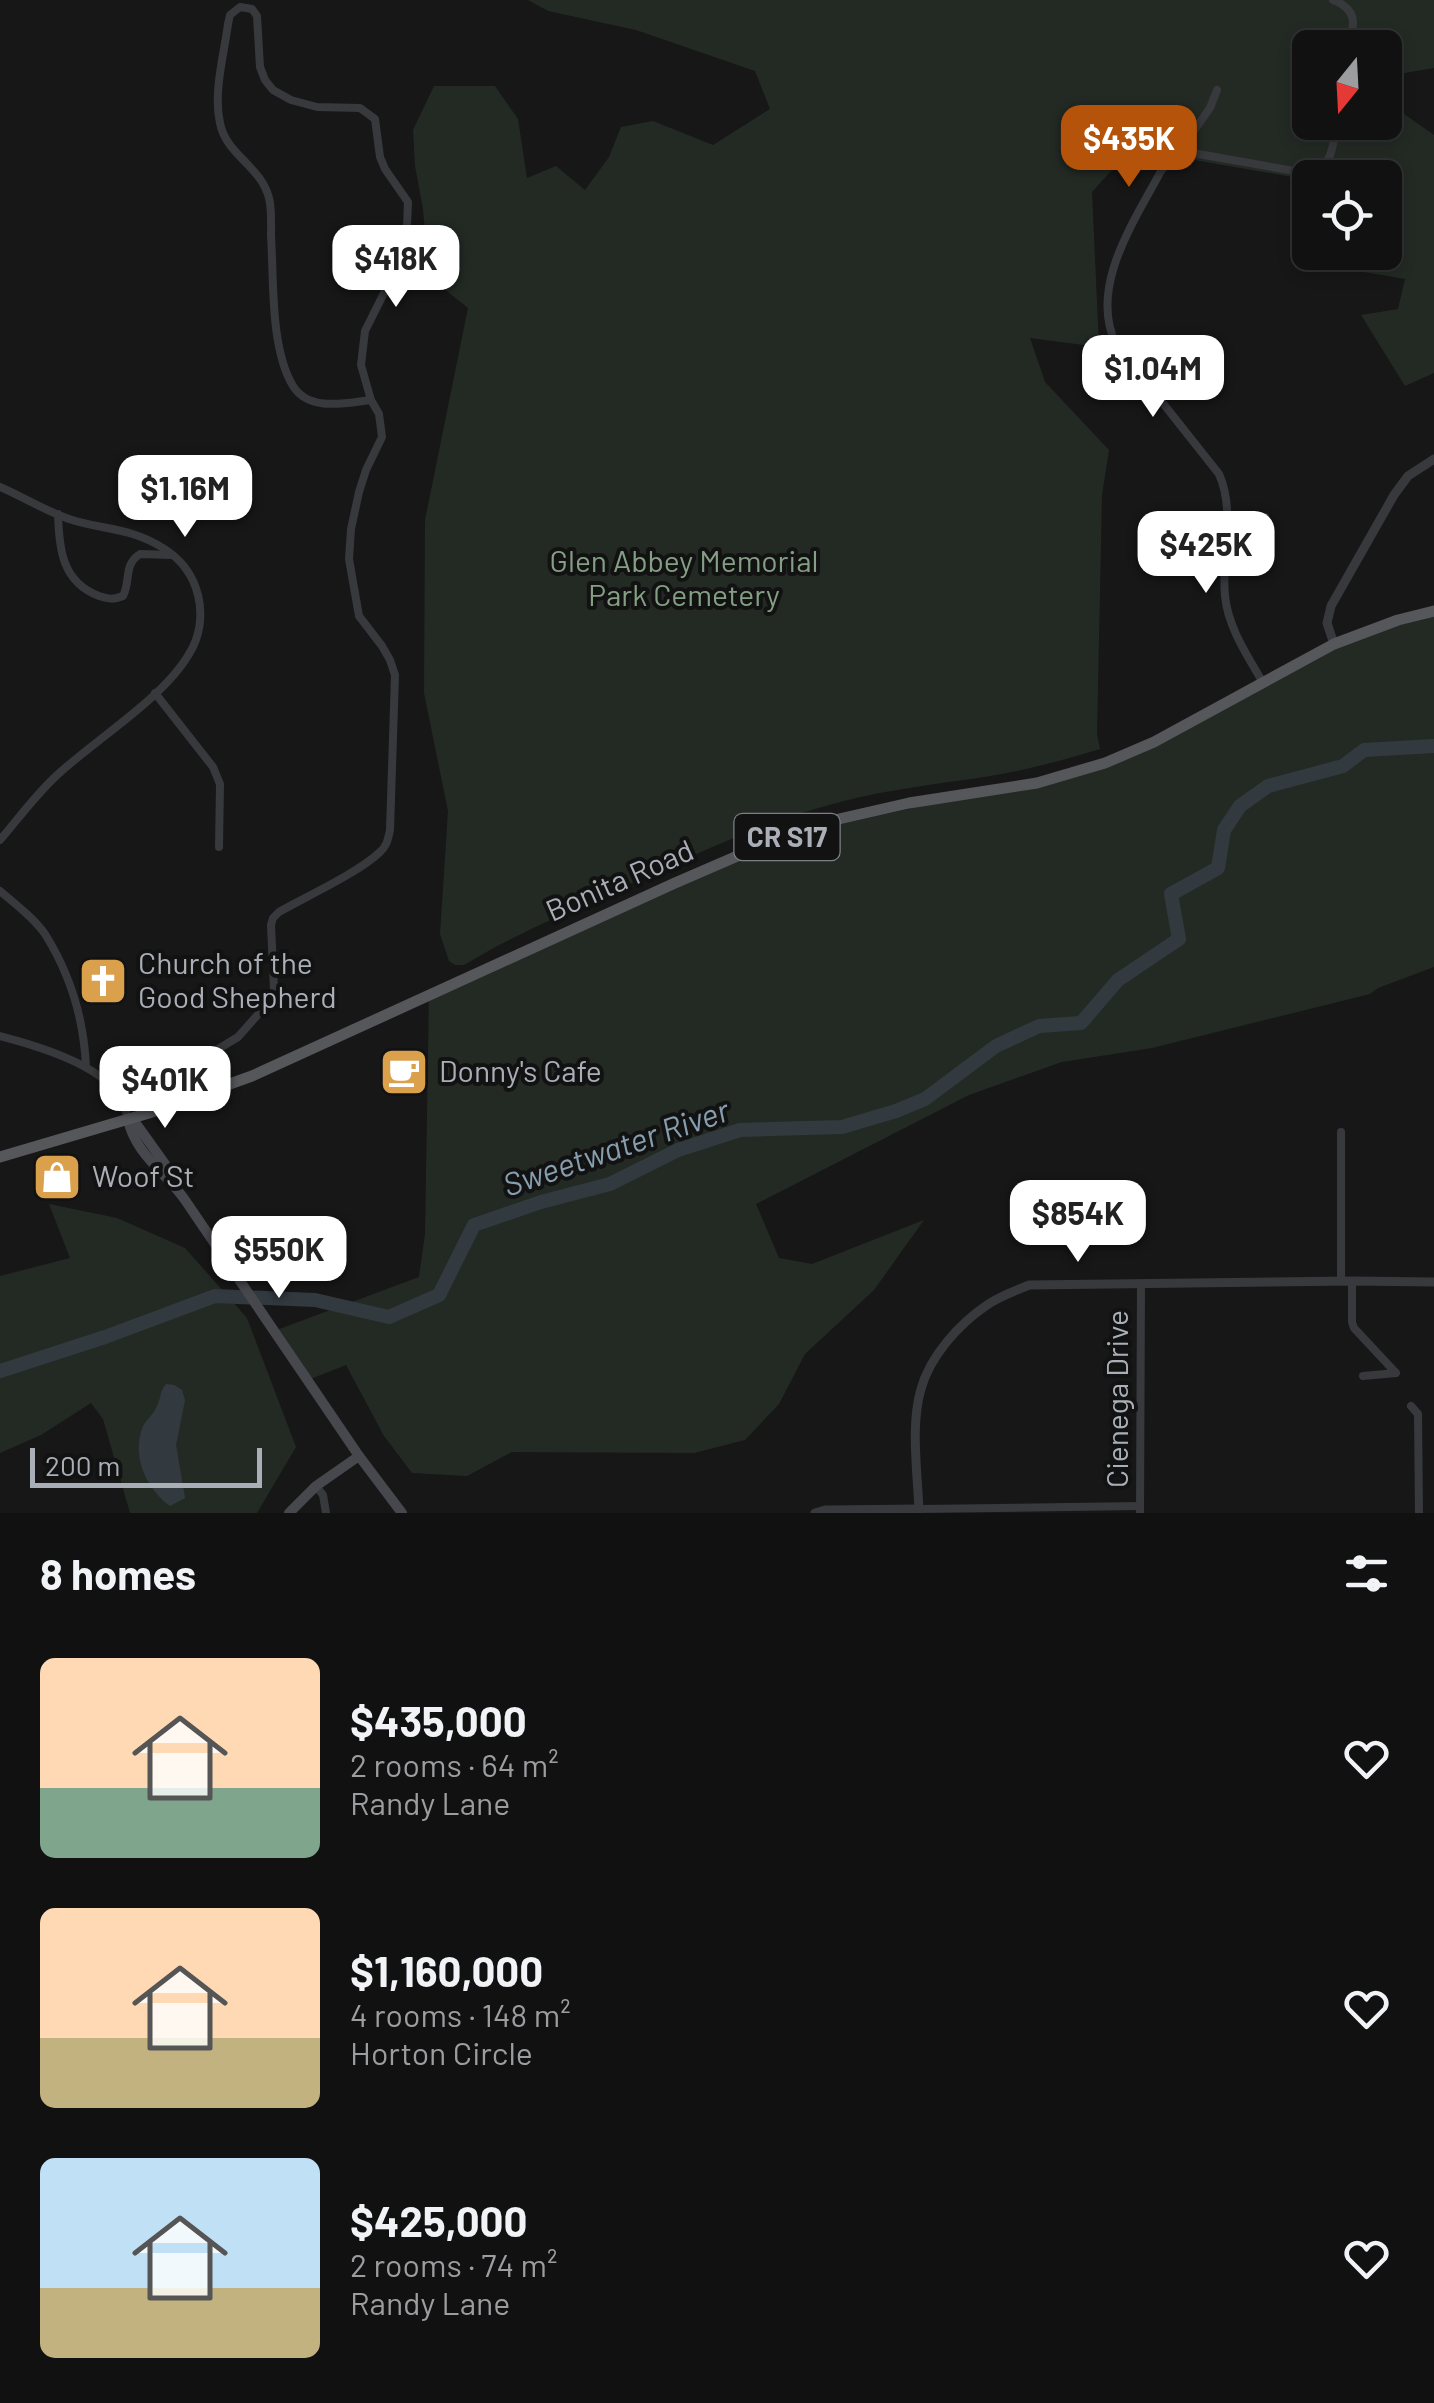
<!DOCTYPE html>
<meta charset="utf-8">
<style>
body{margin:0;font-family:Barlow,sans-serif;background:#1a1a1b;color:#f1f3f6;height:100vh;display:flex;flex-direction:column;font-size:38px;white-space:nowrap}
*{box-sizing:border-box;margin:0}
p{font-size:32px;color:#9c9d9f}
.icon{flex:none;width:55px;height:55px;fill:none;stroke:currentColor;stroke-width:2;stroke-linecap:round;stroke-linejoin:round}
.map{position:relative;height:1513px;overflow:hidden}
.details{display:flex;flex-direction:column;background:#111112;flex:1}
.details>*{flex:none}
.needle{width:65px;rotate:198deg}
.fabs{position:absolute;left:1292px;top:30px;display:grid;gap:20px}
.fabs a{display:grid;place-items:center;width:110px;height:110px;border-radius:15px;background:#111112;box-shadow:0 5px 15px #0003,0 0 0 2px #303132;font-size:50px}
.scale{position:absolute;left:30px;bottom:25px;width:232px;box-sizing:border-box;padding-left:10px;border:5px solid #aaafb7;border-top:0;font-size:28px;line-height:35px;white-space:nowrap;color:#aaafb7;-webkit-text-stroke:8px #121213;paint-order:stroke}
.price{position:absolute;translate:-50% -85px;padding:0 22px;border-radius:20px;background:#fff;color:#222;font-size:32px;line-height:65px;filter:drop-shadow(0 2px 5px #0008)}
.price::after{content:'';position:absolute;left:50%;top:60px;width:30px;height:22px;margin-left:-15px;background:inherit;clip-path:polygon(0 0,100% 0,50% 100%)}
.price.current{background:#b45309;color:#fff}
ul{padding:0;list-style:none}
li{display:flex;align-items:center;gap:30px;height:250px;padding:0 40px}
li span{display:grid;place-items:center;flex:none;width:280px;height:200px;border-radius:15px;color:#555}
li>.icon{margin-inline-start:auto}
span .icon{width:120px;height:120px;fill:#fffc;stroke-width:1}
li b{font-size:42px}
h2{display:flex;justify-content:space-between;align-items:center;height:120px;padding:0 40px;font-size:42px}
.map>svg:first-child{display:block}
</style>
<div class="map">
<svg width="1434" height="1513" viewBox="0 0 1434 1513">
<rect width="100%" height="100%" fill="#171718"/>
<g fill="#232a24" fill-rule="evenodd">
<path d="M528 0H1434V68L1393 75 1397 109 1434 135V373L1405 386 1361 315 1398 309 1405 279 1329 266 1330 253 1385 252V178H1310V180L1131 149 1092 192 1099 347 1030 338 1045 382 1109 450 1102 495 1097 734 1100 749C1064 760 1027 770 990 776 939 784 889 789 840 802 761 822 688 858 614 891 564 914 511 936 464 965H455L449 961 440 934 448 811 424 693 425 520 468 308 429 277 423 209 415 166 413 130 434 86H495L518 119 527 178 556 166 585 190 609 157 621 127 653 121 713 145 770 109 755 71 636 30 548 11ZM1310 48H1385V122H1310Z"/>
<polygon points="1434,610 1434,967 1378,988 1370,994 1152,1048 1062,1062 969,1095 756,1204 779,1258 812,1264 924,1220 874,1290 805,1354 779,1404 745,1440 694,1453 512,1452 467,1476 412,1473 384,1436 346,1365 308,1380 274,1331 419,1277 425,1234 429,995 787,836 1003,788 1113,760 1334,643"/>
<polygon points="49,1204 117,1218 185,1248 247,1318 296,1447 257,1513 130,1513 103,1419 91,1403 41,1435 0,1453 0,1276 70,1258"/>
</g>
<path fill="#323a40" d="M166 1384 174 1385 182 1390 185 1400 176 1445 185 1498 170 1506C146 1488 131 1456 143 1426 147 1419 154 1414 157 1406 162 1396 159 1392 166 1384Z"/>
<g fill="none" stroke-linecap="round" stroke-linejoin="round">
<polyline stroke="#323a40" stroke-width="14" points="0,1371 105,1337 215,1296 315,1300 389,1317 439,1295 474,1225 541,1202 610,1184 678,1150 740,1130 842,1127 896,1111 925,1099 996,1046 1039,1026 1081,1023 1118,980 1179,939 1171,894 1218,868 1224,830 1240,806 1268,786 1343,766 1364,750 1434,746"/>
<g stroke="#38393d" stroke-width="8">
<path d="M1333 0C1359 10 1354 24 1349 48"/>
<polyline points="1178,153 1210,108 1217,90"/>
<path d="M0 487C23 497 46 511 69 519 102 530 130 527 163 548 181 559 193 575 198 595 203 615 200 637 189 654 163 699 94 740 55 777 35 796 18 819 0 840"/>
<path d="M58 514C59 549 62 582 99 596 109 599 113 600 123 596 131 581 123 565 140 554L172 555"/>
<path d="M1227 527C1238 514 1249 515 1265 517"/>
<path d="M1262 681C1247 655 1228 627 1225 596 1221 555 1236 512 1219 474L1116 344C1088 287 1135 220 1161 171 1170 159 1178 153 1193 153L1311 174C1333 167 1333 143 1337 122"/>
<polyline points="155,693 213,767 220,784 219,847"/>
<path d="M0 891C15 904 33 917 45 934 70 974 84 1020 86 1067"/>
<path d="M0 1036C35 1045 92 1062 115 1090 123 1098 125 1108 128 1119"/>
<path d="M114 1087 215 1051 238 1037 269 1002 274 990 271 925 273 918 279 912C307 896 358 873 380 852 387 846 388 839 390 830L395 675 390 660 382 646 359 616 349 559 351 529 359 492 366 470 382 437 379 414 371 400 361 365 365 331 406 249 408 202 385 169 380 157 375 119 360 108 317 107 291 100 273 90 265 80 260 67 257 16 252 9 240 7 230 15 228 24C224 55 213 92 220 123 226 155 261 166 269 198 272 210 271 223 271 236 274 280 270 348 293 386 309 412 346 403 371 400"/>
<polyline points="1341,1132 1341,1281"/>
<polyline points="1352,1281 1352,1322 1354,1328 1396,1373 1363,1376"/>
<polyline points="1411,1406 1418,1414 1419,1513"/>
<polyline points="316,1486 323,1495 326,1513"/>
<polyline points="919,1509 1140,1506"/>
<polyline points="1140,1513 1141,1284"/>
</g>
<g stroke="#38393d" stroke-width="9">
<polyline points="1334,644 1327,623 1331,606 1394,495 1408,476 1434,459"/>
<polyline points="815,1513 825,1510 919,1509"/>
<path d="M919 1513C918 1475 910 1426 921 1389 930 1356 959 1324 987 1305 1000 1296 1015 1291 1029 1285L1352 1281 1434 1282"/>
</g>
<g stroke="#46484d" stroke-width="10">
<path d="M128 1119C134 1153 167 1174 185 1200L359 1456 402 1513"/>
<polyline points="128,1119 137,1125 172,1174 173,1183"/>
<polyline points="289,1513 316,1486 359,1456"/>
</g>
<polyline stroke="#55575b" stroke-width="11" points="0,1157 149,1113 252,1076 675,883 770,842 839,819 909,803 1037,783 1105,763 1154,742 1334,644 1398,620 1434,611"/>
</g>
<defs>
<g id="church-square" transform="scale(2.5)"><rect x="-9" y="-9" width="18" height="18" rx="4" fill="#dba04b" stroke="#121213"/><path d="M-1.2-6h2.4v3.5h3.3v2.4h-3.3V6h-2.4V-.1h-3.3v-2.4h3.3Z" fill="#fff"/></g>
<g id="cafe-square" transform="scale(2.5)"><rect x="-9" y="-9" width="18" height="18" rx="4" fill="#dba04b" stroke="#121213"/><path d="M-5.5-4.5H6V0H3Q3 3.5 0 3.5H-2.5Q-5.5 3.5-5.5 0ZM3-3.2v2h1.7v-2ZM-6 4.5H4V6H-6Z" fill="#fff"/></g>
<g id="shop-square" transform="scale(2.5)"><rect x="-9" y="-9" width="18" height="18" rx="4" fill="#dba04b" stroke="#121213"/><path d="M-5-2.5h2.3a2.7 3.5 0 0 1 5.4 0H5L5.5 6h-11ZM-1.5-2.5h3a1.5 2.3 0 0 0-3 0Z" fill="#fff"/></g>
</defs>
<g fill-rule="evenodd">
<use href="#church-square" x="103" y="981"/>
<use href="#cafe-square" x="404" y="1072"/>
<use href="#shop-square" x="57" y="1177"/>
</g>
<g text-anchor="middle" stroke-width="8" stroke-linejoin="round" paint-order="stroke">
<rect fill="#121213" stroke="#7c8086" stroke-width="2.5" x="734.5" y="814" width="105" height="46" rx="8"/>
<g font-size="28" font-weight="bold" fill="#aaafb7">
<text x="787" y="847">CR S17</text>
</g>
<g font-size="30" fill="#849f84" stroke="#121213">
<text x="684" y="572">Glen Abbey Memorial<tspan x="684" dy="34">Park Cemetery</tspan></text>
</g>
<g font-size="30" fill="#aaafb7" stroke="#121213">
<text transform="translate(620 881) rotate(-24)" y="10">Bonita Road</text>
<text transform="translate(1118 1399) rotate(-90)" y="10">Cienega Drive</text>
</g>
<g font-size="30" fill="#aaafb7" stroke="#121213" text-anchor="start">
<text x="138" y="974">Church of the<tspan x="138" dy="34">Good Shepherd</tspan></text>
<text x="439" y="1082">Donny's Cafe</text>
<text x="92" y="1187">Woof St</text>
</g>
<g font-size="32" font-style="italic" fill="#869ead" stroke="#121213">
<text transform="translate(616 1148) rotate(-19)" y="11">Sweetwater River</text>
</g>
</g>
</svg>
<div class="fabs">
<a><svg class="needle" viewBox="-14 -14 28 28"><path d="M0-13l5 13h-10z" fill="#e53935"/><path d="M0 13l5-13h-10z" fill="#9c9d9f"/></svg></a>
<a><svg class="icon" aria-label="locate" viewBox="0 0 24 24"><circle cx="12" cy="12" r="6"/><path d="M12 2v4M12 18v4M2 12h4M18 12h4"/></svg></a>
</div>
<div class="scale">200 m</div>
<b class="price current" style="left:1129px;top:190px">$435K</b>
<b class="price" style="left:396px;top:310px">$418K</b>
<b class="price" style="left:1153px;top:420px">$1.04M</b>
<b class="price" style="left:185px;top:540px">$1.16M</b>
<b class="price" style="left:1206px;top:596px">$425K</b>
<b class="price" style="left:165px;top:1131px">$401K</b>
<b class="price" style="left:1078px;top:1265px">$854K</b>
<b class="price" style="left:279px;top:1301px">$550K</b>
</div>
<section class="details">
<h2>8 homes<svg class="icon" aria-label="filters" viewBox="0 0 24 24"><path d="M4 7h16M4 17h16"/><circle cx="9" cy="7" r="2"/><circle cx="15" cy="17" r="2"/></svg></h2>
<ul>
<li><span style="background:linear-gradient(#ffd9b3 65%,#7fa58c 0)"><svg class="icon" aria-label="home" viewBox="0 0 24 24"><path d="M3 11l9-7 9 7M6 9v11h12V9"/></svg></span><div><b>$435,000</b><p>2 rooms · 64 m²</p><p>Randy Lane</p></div><svg class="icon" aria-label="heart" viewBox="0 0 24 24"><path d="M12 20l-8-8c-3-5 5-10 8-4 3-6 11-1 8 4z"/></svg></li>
<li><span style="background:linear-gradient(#ffd9b3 65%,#c2b280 0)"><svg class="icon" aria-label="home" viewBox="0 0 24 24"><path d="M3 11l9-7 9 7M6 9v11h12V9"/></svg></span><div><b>$1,160,000</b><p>4 rooms · 148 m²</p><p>Horton Circle</p></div><svg class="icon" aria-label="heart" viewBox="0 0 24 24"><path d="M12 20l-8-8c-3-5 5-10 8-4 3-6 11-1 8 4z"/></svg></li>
<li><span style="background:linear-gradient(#bfe0f5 65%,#c2b280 0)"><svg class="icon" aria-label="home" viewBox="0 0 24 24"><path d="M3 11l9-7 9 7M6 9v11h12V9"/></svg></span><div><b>$425,000</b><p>2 rooms · 74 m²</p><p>Randy Lane</p></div><svg class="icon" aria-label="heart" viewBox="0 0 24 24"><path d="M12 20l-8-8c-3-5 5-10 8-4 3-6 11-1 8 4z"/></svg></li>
</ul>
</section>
